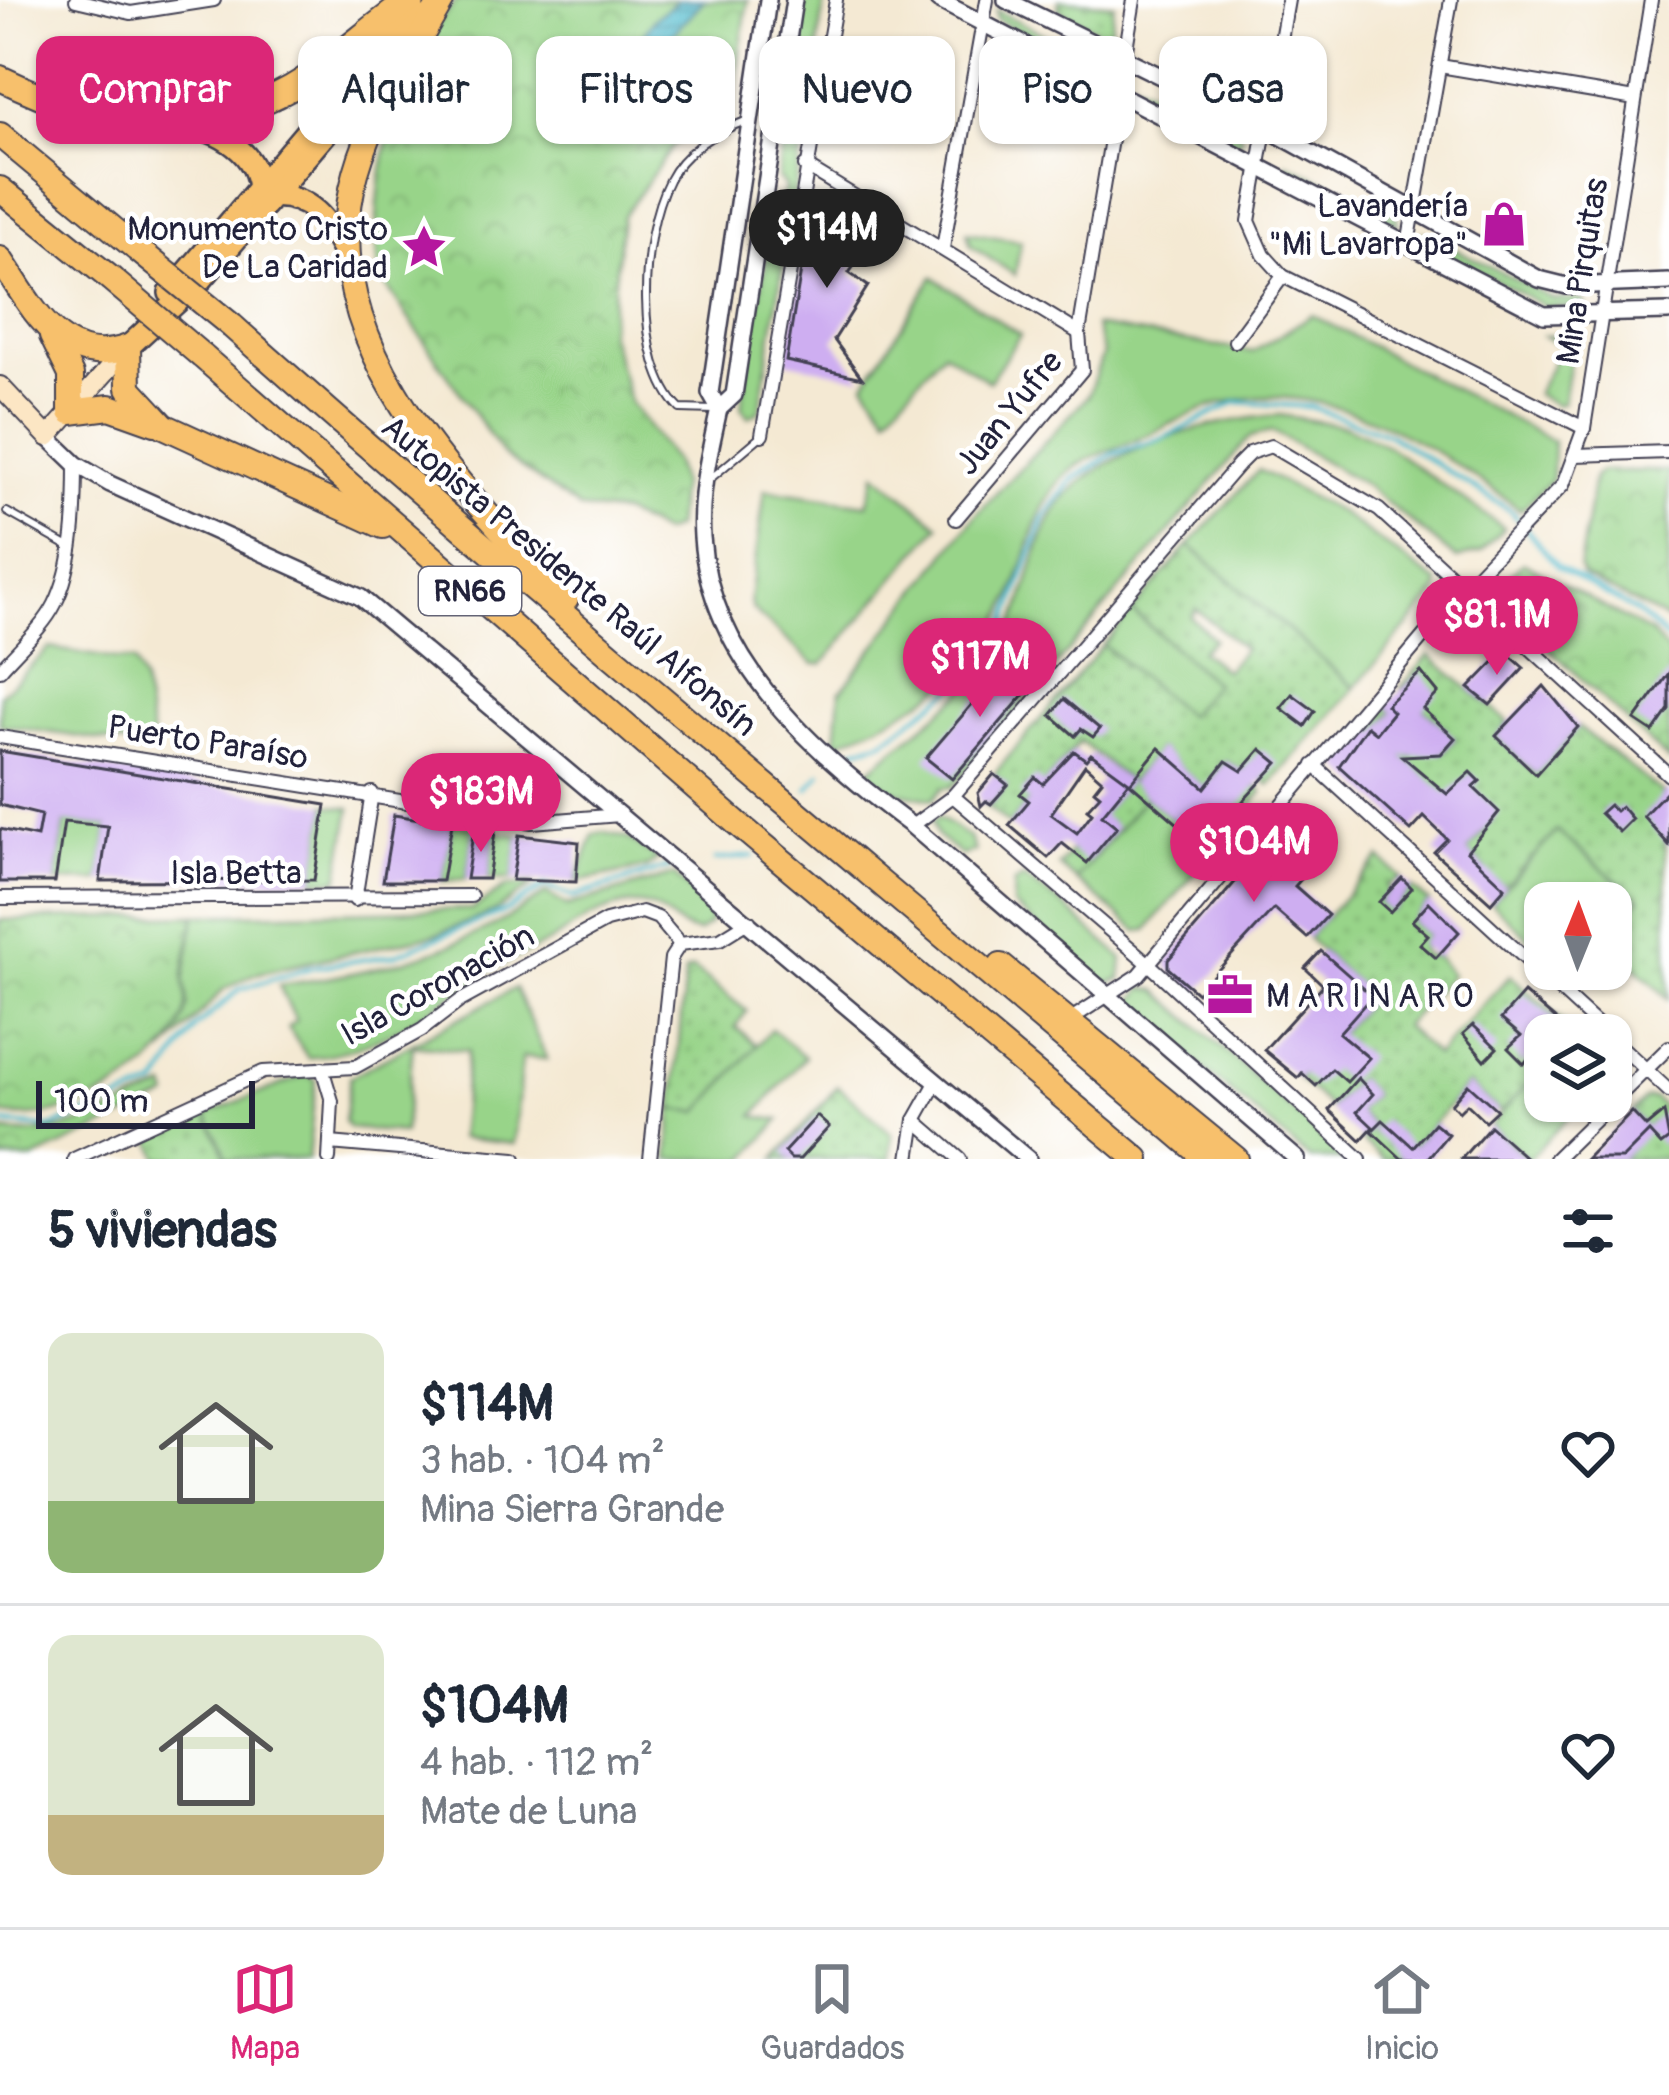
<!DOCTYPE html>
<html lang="es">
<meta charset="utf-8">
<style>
body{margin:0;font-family:Pangolin,sans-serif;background:#f2f2f3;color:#1f2937;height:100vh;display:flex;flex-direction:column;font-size:45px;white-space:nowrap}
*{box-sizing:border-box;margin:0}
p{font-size:39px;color:#747a83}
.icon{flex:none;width:66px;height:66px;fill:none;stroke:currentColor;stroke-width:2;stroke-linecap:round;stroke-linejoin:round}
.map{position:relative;height:1159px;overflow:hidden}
.panel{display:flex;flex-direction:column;background:#fff;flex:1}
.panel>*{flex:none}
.top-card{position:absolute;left:36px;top:36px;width:1599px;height:108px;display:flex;gap:24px}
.needle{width:78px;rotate:1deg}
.fabs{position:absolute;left:1524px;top:882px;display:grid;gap:24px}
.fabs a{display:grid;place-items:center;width:108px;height:108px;border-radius:24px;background:#fff;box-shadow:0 3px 9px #0004;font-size:60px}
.scale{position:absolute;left:36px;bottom:30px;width:219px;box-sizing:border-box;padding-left:12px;border:6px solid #22223b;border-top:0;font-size:33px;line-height:42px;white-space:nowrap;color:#22223b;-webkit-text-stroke:9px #fff;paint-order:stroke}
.price{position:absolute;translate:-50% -102px;padding:0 27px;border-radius:42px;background:#db2777;color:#fff;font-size:39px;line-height:78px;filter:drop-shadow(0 3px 6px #0008)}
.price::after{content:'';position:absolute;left:50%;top:72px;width:36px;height:27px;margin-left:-18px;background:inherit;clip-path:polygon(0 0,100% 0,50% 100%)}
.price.active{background:#222;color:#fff}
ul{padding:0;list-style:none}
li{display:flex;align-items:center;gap:36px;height:300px;padding:0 48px}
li+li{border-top:3px solid #e0e1e3}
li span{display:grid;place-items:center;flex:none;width:336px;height:240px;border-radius:24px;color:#555}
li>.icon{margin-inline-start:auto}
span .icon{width:144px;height:144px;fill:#fffc;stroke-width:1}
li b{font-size:51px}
h2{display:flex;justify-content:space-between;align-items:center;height:144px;padding:0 48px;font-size:51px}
.pill{padding:0 42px;border-radius:24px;background:#fff;box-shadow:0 3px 9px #0004;font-size:42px;line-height:108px}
.pill.active{background:#db2777;color:#fff}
.tabs{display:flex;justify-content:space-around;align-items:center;height:168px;border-top:3px solid #e0e1e3;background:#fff;font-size:33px;color:#747a83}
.tabs a{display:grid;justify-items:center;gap:6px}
.tabs .active{color:#db2777}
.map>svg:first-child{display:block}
</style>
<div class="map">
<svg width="1669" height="1159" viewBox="0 0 1669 1159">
<defs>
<pattern id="park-crowns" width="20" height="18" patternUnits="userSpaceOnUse" patternTransform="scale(3)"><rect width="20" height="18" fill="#98d489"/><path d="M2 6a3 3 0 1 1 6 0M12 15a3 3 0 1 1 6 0" fill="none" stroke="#83b677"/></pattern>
<pattern id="garden-dots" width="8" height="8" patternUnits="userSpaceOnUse" patternTransform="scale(3)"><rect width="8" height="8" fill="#98d489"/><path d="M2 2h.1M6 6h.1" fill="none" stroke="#83b677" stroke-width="1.8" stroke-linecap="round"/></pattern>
<pattern id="water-rules" width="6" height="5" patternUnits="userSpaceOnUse" patternTransform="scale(3)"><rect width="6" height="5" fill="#51bcce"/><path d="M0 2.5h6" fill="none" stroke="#4398a8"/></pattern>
</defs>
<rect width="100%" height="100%" fill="#fff"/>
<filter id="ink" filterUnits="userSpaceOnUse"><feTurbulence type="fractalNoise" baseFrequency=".00833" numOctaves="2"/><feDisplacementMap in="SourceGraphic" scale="24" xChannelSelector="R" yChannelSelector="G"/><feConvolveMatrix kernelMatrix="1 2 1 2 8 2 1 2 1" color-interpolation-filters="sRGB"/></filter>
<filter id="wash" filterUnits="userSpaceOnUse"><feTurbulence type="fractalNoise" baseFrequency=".004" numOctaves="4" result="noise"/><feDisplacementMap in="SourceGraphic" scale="48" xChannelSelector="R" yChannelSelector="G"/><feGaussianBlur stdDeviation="2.7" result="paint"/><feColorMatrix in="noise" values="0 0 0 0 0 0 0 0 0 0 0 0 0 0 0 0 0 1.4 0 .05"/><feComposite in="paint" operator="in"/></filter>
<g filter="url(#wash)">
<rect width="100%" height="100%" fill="#f4e9d3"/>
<g fill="#98d489" stroke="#5d7b62" stroke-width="3">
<polygon points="805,0 825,0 760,410 749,417 741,407 770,237 777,235 785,187 778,178"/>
<polygon points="996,10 1106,65 1108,70 1102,73 996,19"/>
<polygon points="1129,79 1240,134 1242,139 1235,143 1130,89"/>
<polygon points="1287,163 1397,217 1398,225 1287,172"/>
<polygon points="967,232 1021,241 1015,275 971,246"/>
<polygon points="1422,232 1553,299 1583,300 1585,307 1546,307 1422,241"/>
<polygon points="933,277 1020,335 989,382 943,351 888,415 865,383"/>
<path d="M1312 315 1553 441 1552 479 1521 510C1438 449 1331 376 1223 403 1193 410 1167 427 1139 439 1113 451 1079 457 1060 481 1036 511 1030 546 1018 580 988 670 919 710 836 743L840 692 974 517 1088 396 1103 353 1095 326 1253 352Z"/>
<polygon points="1567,334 1573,344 1563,402 1557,405 1536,394 1561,346 1544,336"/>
<path d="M1280 415 1346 426 1387 446 1504 528 1480 552 1457 559 1365 485 1272 431 1250 437 952 787 942 788 933 799 893 791 867 772C915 730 973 694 1006 638 1029 601 1031 554 1052 516 1088 450 1210 420 1280 415Z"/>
<polygon points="1259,470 1339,512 1438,583 1438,591 1355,688 1189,545"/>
<polygon points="876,473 939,525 823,664 814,664 753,610 750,601 765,490 867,504"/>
<polygon points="1132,611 1216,683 1187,716 1103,645"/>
<polygon points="50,648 134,662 143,682 154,748 0,725 0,695"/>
<polygon points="1146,796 1212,853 1147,930 1138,931 1076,880"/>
<polygon points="326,805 351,808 338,880 314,880"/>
<polygon points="938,817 970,838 975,851 962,856 937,836 932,822"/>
<polygon points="65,822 108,826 100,881 55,882"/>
<polygon points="452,824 474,828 466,879 442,881"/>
<polygon points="1557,831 1640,900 1611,931 1611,903 1545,903 1545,953 1491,903"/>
<polygon points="495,832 519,835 512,880 488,879"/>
<polygon points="603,832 627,838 658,859 646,868 576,882 594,834"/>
<path d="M674 875 710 911 709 924 699 932C674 931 662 902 633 904 602 907 575 926 549 942 524 956 497 965 474 981 418 1017 376 1051 308 1058L288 1027 296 1021 279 985C374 973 468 951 546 893L567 906Z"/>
<polygon points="1023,878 1062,904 1123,959 1121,979 1104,984 1013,905 1014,883"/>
<polygon points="534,884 494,912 437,934 255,974 224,989 163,1054 188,1006 184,979 195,915 473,909 506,887"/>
<polygon points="515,988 547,1059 522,1057 514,1144 459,1138 468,1051 413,1045 404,1133 349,1128 344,1121 350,1077"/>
<polygon points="1143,988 1157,990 1346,1159 1310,1159 1137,1013 1133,1001"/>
<polygon points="771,1029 805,1057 754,1116 780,1120 746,1159 669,1159 673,1109 699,1111"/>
<polygon points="1545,1065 1545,1101 1584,1101 1528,1159 1490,1126"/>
<polygon points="306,1075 316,1080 308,1159 227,1159 207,1114"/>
</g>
<g fill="url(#park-crowns)" stroke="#5d7b62" stroke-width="3">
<path d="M457 0H748L732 103 673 146 622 217 609 332 630 402 674 462 680 484 675 528 663 533 621 513 580 509 503 455 380 277C367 187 395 67 457 0Z"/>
<polygon points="1601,471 1669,471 1669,621 1583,576 1579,568 1594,477"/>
<polygon points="1523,562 1652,634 1669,653 1669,761 1491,594"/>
<path d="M195 915C192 936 184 959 184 979 184 988 189 999 187 1007 174 1074 63 1128 0 1114V920Z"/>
<path d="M166 1088 169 1097 33 1159H0V1131C59 1142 112 1110 166 1088Z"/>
</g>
<g fill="url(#garden-dots)" stroke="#5d7b62" stroke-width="3" fill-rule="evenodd">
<polygon points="1059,0 1114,4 1111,28 1102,32 1058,9"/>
<path d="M1189 545 1355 688 1270 785 1248 767 1242 771 1226 761 1211 781 1255 785 1263 792 1240 819 1159 749 1131 782 1146 796 1076 880 1059 866 1129 781 1080 741 1009 825 984 804H992L1007 786 994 774 1103 645 1187 716 1215 683 1132 611ZM1196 609 1244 649 1225 671 1200 651 1214 639 1191 617Z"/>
<polygon points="1429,655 1508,722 1497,736 1535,774 1578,727 1664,794 1669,999 1611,944 1611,931 1640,899 1557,831 1505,887 1492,877 1472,886 1486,869 1467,851 1485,831 1367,726 1386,705 1393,712 1381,727 1411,756 1423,742 1441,754 1455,739 1401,688"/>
<polygon points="1380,858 1401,878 1386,886 1389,891 1379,902 1391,911 1412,888 1429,902 1412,921 1428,935 1421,944 1423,955 1437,957 1451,975 1404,1026 1436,1056 1510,975 1575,1032 1545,1035 1545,1065 1501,1113 1468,1084 1402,1159 1382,1159 1361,1140 1373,1126 1357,1112 1373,1094 1358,1079 1330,1108 1298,1078 1372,997 1307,938"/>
<polygon points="693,969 747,1011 735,1027 757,1045 699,1112 673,1109 685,972"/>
<polygon points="838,1086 892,1134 890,1159 775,1159"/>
<polygon points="1646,1098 1654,1098 1669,1112 1669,1159 1605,1159 1624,1157 1647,1129 1632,1112"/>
<polygon points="207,1114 227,1159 160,1159 151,1139"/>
</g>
<polygon fill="url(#water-rules)" stroke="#3a6f84" stroke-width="3" points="679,0 704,0 634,76 621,65 656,17"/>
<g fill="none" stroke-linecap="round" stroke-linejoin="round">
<g stroke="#51bcce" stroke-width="4.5">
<polyline points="855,749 884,741 971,675 1003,633 1044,518 1072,480 1113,454 1164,438 1236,402 1311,407 1388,434 1511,511 1558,567 1636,612 1669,640"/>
<polyline points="808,789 821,773"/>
<polyline points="715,860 753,856"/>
<polyline points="0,1123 49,1128 157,1086 196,1027 240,989 313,967 394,955 508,910 545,886 573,897 670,867"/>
</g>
</g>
<g id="blocks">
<g fill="#ceaef1" fill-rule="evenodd">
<polygon points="822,202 874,238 849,273 868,286 834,340 862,378 786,361 803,258 815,205"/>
<polygon points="1505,651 1524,668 1490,705 1469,688"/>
<polygon points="1009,661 1035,682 952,779 926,758"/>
<polygon points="1421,672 1438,693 1423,709 1455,738 1441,754 1402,756 1447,794 1471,772 1480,781 1473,787 1499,812 1467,851 1505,887 1491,903 1434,852 1447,839 1424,817 1411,831 1339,766 1367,726 1376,733 1393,712 1386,705"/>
<polygon points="1669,673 1669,709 1653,732 1635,720"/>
<polygon points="1544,686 1578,727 1536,774 1496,736"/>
<polygon points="1292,694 1315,711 1305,726 1281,708"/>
<polygon points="1064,699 1100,729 1093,737 1081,729 1075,736 1051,715"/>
<polygon points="1159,748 1205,788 1226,761 1242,771 1261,749 1278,763 1233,812 1238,821 1212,853 1130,783"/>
<polygon points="0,751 326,805 314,880 100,881 108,826 64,822 55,882 0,882 0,829 37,837 41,815 0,805"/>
<path d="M1074 751 1086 760 1091 754 1129 782 1102 815 1117 827 1087 863 1062 843 1048 858 1009 825 1029 801 1020 794 1035 777 1043 784ZM1085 765 1102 780 1094 790 1100 795 1087 809 1092 813 1077 833 1051 814Z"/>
<polygon points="994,774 1008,785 991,804 986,801 981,806 978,793"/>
<polygon points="1669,789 1669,845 1643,816"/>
<polygon points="1609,805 1615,811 1621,806 1632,819 1619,832 1600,813"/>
<polygon points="394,815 452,824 442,881 383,881"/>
<polygon points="1292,816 1328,849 1295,886 1328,915 1307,938 1274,909 1197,993 1168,968 1168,960"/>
<polygon points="474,828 495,832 488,879 466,879"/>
<polygon points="519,835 579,842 576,882 512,880"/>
<polygon points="1402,878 1412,888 1390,912 1379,902"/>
<polygon points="1429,902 1459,932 1436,958 1420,944 1428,935 1412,921"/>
<polygon points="1321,951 1372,996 1339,1033 1369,1058 1347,1082 1332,1069 1316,1086 1302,1073 1298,1078 1264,1050 1323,985 1305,968"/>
<polygon points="1524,993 1557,1021 1524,1064 1508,1048 1521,1036 1501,1019"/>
<polygon points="1473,1025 1497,1048 1485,1060 1463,1034"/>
<polygon points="1358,1078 1373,1094 1357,1112 1373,1127 1361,1140 1329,1110"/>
<polygon points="1468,1084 1497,1110 1485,1121 1467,1104 1459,1112 1451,1104"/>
<polygon points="1632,1112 1646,1127 1664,1112 1669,1139 1661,1145 1649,1132 1622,1159 1586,1159"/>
<polygon points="817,1116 829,1127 800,1159 791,1159 784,1152"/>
<polygon points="1383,1120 1413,1147 1434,1123 1448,1134 1427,1159 1402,1159 1372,1131"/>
<polygon points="1490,1126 1527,1159 1461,1159"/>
</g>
</g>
</g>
<g filter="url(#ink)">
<use href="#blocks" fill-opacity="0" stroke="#424052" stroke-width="3"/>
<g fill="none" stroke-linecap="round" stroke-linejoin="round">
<g stroke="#424052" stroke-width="10">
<g id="service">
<path d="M714 410 680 409C633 363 640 236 669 180 684 150 718 131 748 120"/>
<polyline points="710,479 760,437"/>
<polyline points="7,512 69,547"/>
</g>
</g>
<g stroke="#424052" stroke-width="16">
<g id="minor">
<polyline points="76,0 131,13 214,0"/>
<polyline points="1288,0 1249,221 1264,255 1283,276 1584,428"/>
<polyline points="1440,66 1635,99"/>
<polyline points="805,166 1079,333"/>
<polyline points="1408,244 1451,0"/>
<polyline points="943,248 987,0"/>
<polyline points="1235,341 1283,276"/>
<polyline points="762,435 836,0"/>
<polyline points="1575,455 1669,452"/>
<polyline points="956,519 1082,370 1079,333 1134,0"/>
<path d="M0 670C17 650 43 628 55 604 75 564 76 508 76 464"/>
<polyline points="0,737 532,822 620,815"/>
<polyline points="1314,765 1609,1035"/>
<polyline points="953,796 1149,964 1360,1159"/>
<polyline points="912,826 953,796 1238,465 1250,453 1271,446 1379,510 1669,775"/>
<polyline points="0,898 471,896"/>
<polyline points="355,900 372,793"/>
<polyline points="1071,1019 1139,975 1464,588 1563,485 1584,428 1651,0"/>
<polyline points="1611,1037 1669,1091"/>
<polyline points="322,1068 332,1101 329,1159"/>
<polyline points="915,1120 960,1159"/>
<polyline points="330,1143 515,1159"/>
<polyline points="74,1159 263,1072 355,1067 422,1030 460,1001 606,921 642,912 658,918 680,944"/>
<polyline points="650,1159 671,958 680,944 720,939 749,921"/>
<polyline points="909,1159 915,1120 937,1081"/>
<polyline points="1555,1159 1669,1047"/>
</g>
</g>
<g stroke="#424052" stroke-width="20">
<g id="tertiary">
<polyline points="938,0 1544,315 1669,312"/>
<polyline points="1006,0 1264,127 1539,279 1567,286 1669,282"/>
<path d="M719 409C710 451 699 493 702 537 710 662 818 756 912 826L1297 1159"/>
<polyline points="719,409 734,395 794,0"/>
<polyline points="719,409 710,393 768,0"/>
<polyline points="48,437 76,464 110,484 360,597 1028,1159"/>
</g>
</g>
<g stroke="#424052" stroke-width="22">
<polyline id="secondary" points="0,386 48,437 128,347"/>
</g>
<g stroke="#424052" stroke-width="26">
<g id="primary">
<path d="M183 126C219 129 260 153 259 194"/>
<path d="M267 197C309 192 329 221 345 255"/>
<polyline points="170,293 413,5"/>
<polyline points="128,347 202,279 424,18"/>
</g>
</g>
<g stroke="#424052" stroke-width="28">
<g id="motorway">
<path d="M442 0C411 55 373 112 356 173 308 341 462 488 566 599"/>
<path d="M0 78C103 127 186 146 291 88 333 64 370 27 410 0"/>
<polyline points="0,135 137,249"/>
<polyline points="0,189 110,278"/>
<path d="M0 259C32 306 61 371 128 347L129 388 164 426 383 526"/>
<path d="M232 326C551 611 882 881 1207 1159"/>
<polyline points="52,336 71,375 71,412 110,407 155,423"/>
<polyline points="202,356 739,825 1137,1159"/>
<polyline points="1001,966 1236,1159"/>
</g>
</g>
<use href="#service" stroke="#fff" stroke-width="6"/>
<use href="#minor" stroke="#fff" stroke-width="12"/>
<use href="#tertiary" stroke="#fff" stroke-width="15"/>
<use href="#secondary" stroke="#fce6c4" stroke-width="18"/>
<use href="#primary" stroke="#f7c06c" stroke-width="21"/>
<use href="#motorway" stroke="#f7c06c" stroke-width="24"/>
<g stroke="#424052" stroke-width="28" stroke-linecap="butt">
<g id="motorway-bridge">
<polyline points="137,249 232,326"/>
<polyline points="110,278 202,356"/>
</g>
</g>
<use href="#motorway-bridge" stroke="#f7c06c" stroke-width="24"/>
</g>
</g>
<defs>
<g id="shop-bare" transform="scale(3.6)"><path d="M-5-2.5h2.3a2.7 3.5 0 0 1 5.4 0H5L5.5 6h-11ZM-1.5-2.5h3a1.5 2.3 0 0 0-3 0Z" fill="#b5179e" stroke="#fff" stroke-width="2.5" paint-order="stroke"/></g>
<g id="sight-bare" transform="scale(3.6)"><path d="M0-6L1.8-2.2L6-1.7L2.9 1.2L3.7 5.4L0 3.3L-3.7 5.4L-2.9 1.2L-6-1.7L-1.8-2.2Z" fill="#b5179e" stroke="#fff" stroke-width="2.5" paint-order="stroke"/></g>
<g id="office-bare" transform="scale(3.6)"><path d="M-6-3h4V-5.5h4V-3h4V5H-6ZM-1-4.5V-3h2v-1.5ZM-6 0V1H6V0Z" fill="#b5179e" stroke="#fff" stroke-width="2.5" paint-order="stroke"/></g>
</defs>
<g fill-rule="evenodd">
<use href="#shop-bare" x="1504" y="224"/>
<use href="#sight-bare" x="424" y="247"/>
<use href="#office-bare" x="1230" y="995"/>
</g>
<g text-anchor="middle" stroke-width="9" stroke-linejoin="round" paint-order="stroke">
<rect fill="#fff" stroke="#646476" stroke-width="3" x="419" y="567" width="102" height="48" rx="9"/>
<g font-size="30" font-weight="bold" fill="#22223b">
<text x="470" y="601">RN66</text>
</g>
<g font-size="33" fill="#22223b" stroke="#fff" text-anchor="end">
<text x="1468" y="217">Lavandería<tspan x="1468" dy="38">"Mi Lavarropa"</tspan></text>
<text x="388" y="240">Monumento Cristo<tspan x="388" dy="38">De La Caridad</tspan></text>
<text x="1266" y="1007" text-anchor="start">M A R I N A R O</text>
</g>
<g font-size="33" fill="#22223b" stroke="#fff">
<text transform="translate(1581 271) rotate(-81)" y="12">Mina Pirquitas</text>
<text transform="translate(1008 412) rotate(-51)" y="12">Juan Yufre</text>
<text transform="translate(570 575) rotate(40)" y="12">Autopista Presidente Raúl Alfonsín</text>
<text transform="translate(208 741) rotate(9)" y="12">Puerto Paraíso</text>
<text x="236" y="884">Isla Betta</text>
<text transform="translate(437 984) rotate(-29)" y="12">Isla Coronación</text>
</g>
</g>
</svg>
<div class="fabs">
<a><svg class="needle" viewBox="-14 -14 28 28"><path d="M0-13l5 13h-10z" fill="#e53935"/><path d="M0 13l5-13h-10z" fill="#747a83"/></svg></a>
<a><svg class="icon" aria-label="layers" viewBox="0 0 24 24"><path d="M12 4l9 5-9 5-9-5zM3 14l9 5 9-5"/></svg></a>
</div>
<div class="scale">100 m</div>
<b class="price active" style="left:827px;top:291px">$114M</b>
<b class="price" style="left:1497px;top:678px">$81.1M</b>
<b class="price" style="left:980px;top:720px">$117M</b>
<b class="price" style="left:481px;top:855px">$183M</b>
<b class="price" style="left:1254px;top:905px">$104M</b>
<div class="top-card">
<a class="pill active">Comprar</a>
<a class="pill">Alquilar</a>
<a class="pill">Filtros</a>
<a class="pill">Nuevo</a>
<a class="pill">Piso</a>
<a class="pill">Casa</a>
</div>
</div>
<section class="panel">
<h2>5 viviendas<svg class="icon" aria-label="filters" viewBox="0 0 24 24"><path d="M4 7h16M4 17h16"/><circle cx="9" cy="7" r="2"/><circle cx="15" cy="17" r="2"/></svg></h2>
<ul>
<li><span style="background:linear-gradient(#dfe7d0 70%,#8fb573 0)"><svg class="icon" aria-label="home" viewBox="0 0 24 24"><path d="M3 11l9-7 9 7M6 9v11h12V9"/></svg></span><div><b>$114M</b><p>3 hab. · 104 m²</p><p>Mina Sierra Grande</p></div><svg class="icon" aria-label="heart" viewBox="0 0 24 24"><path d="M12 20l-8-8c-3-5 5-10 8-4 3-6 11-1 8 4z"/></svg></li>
<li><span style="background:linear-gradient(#dfe7d0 75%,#c2b280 0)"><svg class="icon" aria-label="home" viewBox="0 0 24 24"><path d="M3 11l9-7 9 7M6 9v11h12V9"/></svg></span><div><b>$104M</b><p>4 hab. · 112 m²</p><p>Mate de Luna</p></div><svg class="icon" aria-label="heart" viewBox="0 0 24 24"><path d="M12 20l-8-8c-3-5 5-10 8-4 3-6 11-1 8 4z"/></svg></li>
</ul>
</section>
<nav class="tabs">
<a class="active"><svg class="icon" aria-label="map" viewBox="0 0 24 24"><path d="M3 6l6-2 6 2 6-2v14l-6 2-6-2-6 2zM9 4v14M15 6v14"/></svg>Mapa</a>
<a><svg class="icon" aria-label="saved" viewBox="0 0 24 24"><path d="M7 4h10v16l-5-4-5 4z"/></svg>Guardados</a>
<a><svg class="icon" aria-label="home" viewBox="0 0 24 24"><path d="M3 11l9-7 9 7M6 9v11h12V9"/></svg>Inicio</a>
</nav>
